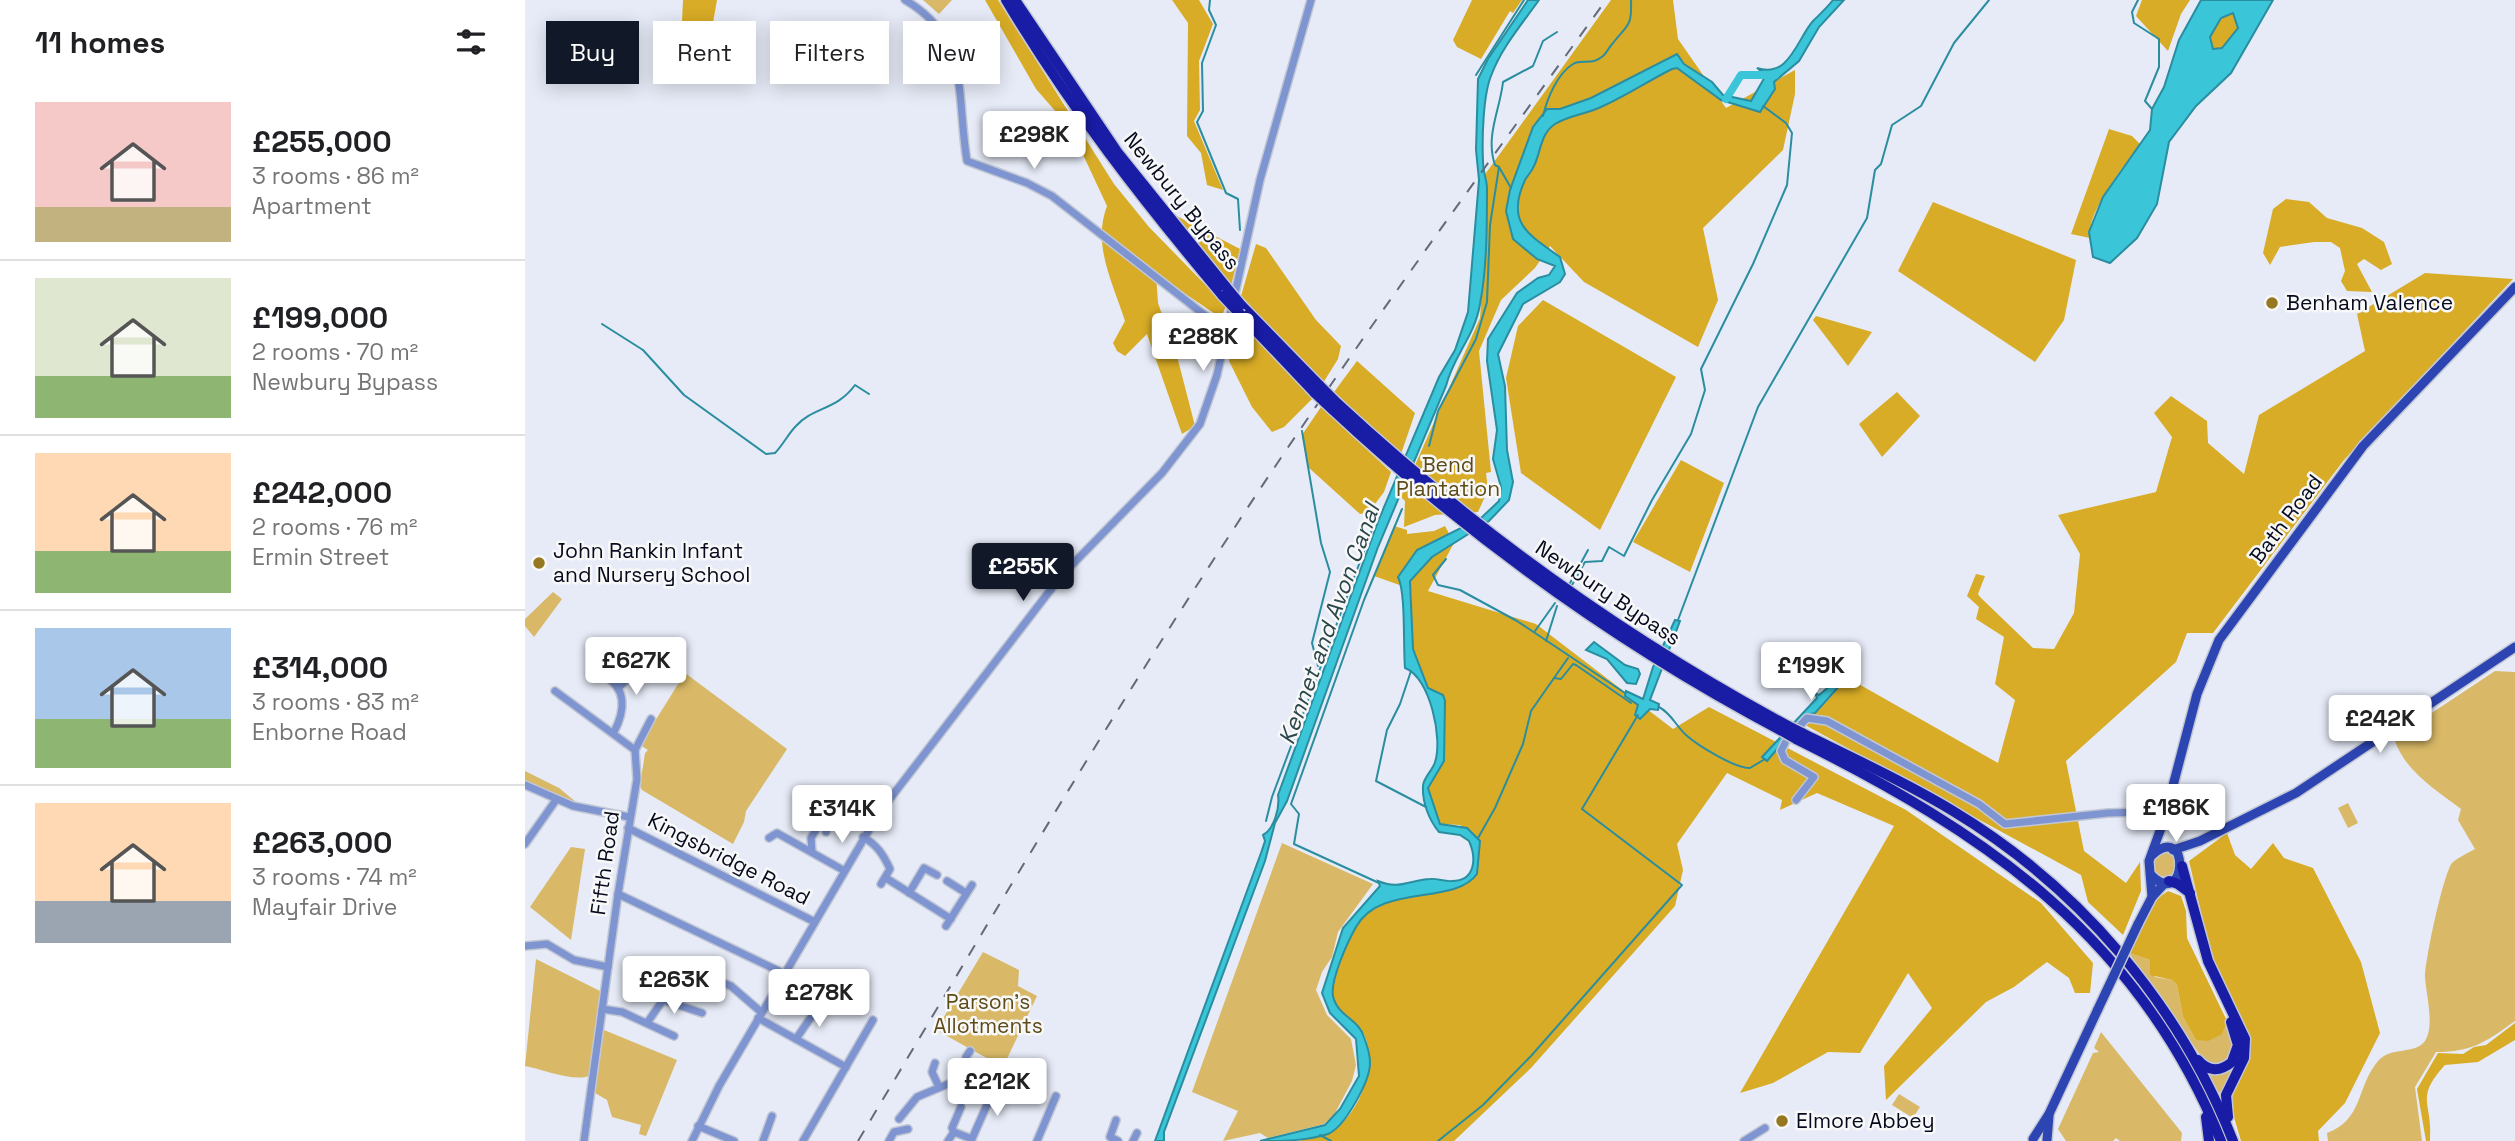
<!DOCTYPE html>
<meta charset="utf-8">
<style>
body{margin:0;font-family:"Space Grotesk",sans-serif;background:#f2f2f2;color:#202124;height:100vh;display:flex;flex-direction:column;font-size:26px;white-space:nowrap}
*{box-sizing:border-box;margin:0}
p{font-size:23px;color:#757577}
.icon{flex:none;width:38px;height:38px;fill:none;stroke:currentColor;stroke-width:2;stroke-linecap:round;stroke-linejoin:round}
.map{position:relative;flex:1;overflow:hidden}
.drawer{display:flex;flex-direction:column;background:#fff;width:525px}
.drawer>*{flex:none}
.banner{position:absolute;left:21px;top:21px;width:665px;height:63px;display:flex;gap:14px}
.price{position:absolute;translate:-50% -60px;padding:0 16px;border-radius:7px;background:#fff;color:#222;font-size:23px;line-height:46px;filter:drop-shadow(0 2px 4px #0008)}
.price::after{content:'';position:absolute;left:50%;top:42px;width:21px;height:16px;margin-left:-10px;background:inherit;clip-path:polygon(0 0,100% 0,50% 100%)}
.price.selected{background:#111827;color:#fff}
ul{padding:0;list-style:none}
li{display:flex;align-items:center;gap:21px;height:175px;padding:0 35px}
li+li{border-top:2px solid #e0e0e0}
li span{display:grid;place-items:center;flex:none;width:196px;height:140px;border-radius:0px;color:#555}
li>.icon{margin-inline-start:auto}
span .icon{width:84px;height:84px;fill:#fffc;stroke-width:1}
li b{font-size:30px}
h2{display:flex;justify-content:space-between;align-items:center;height:84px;padding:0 35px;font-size:30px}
.chip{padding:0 24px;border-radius:0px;background:#fff;box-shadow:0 4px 18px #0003;font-size:24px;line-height:63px}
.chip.selected{background:#111827;color:#fff}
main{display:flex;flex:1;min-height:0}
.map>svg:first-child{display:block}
</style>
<main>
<section class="drawer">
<h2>11 homes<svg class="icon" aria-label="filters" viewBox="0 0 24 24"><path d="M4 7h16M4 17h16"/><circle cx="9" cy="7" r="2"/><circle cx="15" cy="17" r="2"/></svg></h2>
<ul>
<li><span style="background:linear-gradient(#f6c9c9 75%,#c2b280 0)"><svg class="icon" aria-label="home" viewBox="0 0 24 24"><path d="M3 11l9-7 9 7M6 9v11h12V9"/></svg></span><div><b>£255,000</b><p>3 rooms · 86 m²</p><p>Apartment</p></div></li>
<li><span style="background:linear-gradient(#dfe7d0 70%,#8fb573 0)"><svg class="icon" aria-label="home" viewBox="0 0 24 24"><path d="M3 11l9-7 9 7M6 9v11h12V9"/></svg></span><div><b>£199,000</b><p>2 rooms · 70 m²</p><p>Newbury Bypass</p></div></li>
<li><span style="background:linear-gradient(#ffd9b3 70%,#8fb573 0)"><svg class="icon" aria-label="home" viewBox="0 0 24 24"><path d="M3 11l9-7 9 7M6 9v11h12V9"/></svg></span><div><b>£242,000</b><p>2 rooms · 76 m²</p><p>Ermin Street</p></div></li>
<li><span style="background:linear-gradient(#a9c7e8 65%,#8fb573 0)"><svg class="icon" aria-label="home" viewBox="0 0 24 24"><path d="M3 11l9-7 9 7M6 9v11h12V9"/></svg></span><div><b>£314,000</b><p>3 rooms · 83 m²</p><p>Enborne Road</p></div></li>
<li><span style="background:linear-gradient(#ffd9b3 70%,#9aa5b1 0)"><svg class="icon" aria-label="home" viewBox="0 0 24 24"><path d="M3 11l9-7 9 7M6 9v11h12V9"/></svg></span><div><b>£263,000</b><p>3 rooms · 74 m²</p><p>Mayfair Drive</p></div></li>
</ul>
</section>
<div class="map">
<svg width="1990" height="1141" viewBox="0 0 1990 1141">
<rect width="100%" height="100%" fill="#e6ebf7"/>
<g fill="#d9b967">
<polygon points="398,0 427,0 414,14"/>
<polygon points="28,592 37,599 9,637 0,626 0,619"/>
<path d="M1970 671 1990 672V1021C1961 1042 1947 1052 1911 1052L1890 1087 1897 1141H1803L1802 1133C1839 1119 1831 1087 1853 1061 1866 1046 1890 1055 1900 1041 1910 1025 1901 995 1900 977 1900 960 1918 875 1927 863 1932 858 1943 853 1950 849L1933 820 1936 809C1910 789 1879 771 1869 738Z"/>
<polygon points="160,673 262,749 221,811 219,822 208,844 117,790 115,786 120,753 123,750 115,745"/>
<polygon points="0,771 34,788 51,802 0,782"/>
<polygon points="1823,803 1833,823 1823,828 1813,808"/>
<polygon points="757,843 848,884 813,932 807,957 797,972 791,990 802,1015 826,1039 831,1065 827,1081 809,1115 799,1124 743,1138 735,1133 698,1141 713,1111 667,1092"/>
<polygon points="46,847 60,849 46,940 5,907"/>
<circle cx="1641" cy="865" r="12"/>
<polygon points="458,952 494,970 493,986 512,996 478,1067 411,1030"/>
<polygon points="1604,953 1625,960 1630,977 1647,980 1652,985 1658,1017 1671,1040 1702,1021 1710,1040 1709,1055 1692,1067 1678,1059"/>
<path d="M11 959 77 992 64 1076C47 1082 17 1069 0 1066Z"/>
<polygon points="79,1030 152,1060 121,1136 114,1134 116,1125 87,1117 82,1100 70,1093"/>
<polygon points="1576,1032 1657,1133 1656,1141 1595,1141 1591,1138 1588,1141 1541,1141 1533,1129 1568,1053 1574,1052 1569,1048"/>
<polygon points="1717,1053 1699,1093 1691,1092 1681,1071 1713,1061"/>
<polygon points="1374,1094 1395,1107 1388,1118 1367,1105"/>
</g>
<g fill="#d8ac26">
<polygon points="158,0 192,0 186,34 161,39 157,22"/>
<path d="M460 0H473L589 184 624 227 701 306 696 318 631 274 633 303 653 360 670 426 657 434 622 334 600 356 592 351 588 343 600 321C588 283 567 245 582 206L546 129 511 89Z"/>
<polygon points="647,0 674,0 688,24 674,61 675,110 669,121 698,190 682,185 676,153 662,136 663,23"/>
<polygon points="947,0 997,0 988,13 985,11 956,59 932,47 928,40"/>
<polygon points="1086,0 1148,0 1153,39 1201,108 1270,70 1270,94 1258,150 1178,228 1193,300 1173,347 1059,282 1025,246 1010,268 976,300 954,351 966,472 961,473 963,490 953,512 910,515 879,527 880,501 876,497 955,318 962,219 961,173"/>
<polygon points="1617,0 1665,0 1656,14 1643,51 1611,16"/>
<polygon points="1708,12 1714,28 1697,48 1687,49 1685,37 1696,18"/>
<path d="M1584 129 1607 136 1615 144C1600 165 1561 212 1565 238L1546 234Z"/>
<polygon points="1761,199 1784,202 1802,218 1837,228 1859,242 1867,264 1856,270 1839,259 1832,264 1847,292 1822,291 1816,281 1820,271 1815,248 1806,242 1789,242 1755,247 1745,265 1738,253 1748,209"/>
<polygon points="1408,202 1551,260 1539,320 1510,362 1373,271"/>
<polygon points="642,211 715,249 706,286"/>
<polygon points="731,244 741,248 791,320 816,346 813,359 798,383 716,296"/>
<polygon points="1900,273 1988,279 1819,460 1688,633 1662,633 1651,662 1541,761 1559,851 1601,883 1615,862 1616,891 1598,935 1563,902 1556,875 1280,725 1323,678 1473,763 1490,700 1470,684 1479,637 1451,619 1454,607 1442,596 1451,574 1460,576 1453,594 1455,597 1508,648 1529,649 1549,613 1555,554 1533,515 1631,492 1647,437 1629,413 1646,396 1682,421 1683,443 1719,474 1734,415 1840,351 1832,314"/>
<polygon points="1018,300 1151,377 1075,530 996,473 981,378 993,326"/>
<polygon points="709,316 788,398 759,427 747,432 727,407 704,361"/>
<polygon points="1291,316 1347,332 1323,366 1288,320"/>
<polygon points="832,361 890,413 876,454 809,392"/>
<polygon points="1372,392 1395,416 1357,457 1334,424"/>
<polygon points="796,407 866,472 859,492 844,512 835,514 783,467 777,435"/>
<polygon points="1156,460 1199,483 1165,572 1108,542"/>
<path d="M869 526 882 530V534L909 531 920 526 929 543 903 591 1011 624 1148 729 1184 707 1381 810 1516 903 1568 963 1565 993H1550L1544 978 1522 962 1489 987 1461 1002 1361 1100 1359 1066 1407 1008 1383 973 1335 1053 1303 1052 1248 1083 1215 1093 1369 826 1292 793 1255 810 1257 800 1202 773 1152 844 1158 870 1150 906 1006 1068 929 1141H773C783 1138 800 1137 809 1130 836 1110 853 1065 839 1034 831 1017 808 1015 808 993 807 976 821 943 830 928 847 900 888 896 919 889 924 888 931 889 935 887 941 885 947 878 952 874L955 841 935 825 915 824 903 788 919 761 920 720 919 704 911 692 903 688 888 649 886 589 849 576Z"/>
<polygon points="1702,833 1710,855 1726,869 1748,843 1759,858 1788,868 1836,962 1855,1033 1820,1103 1793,1131 1794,1141 1716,1141 1703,1097 1725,1048 1721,1032 1686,955 1664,861"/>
<polygon points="1643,891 1656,896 1661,911 1662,938 1702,1021 1697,1034 1683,1041 1671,1040 1658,1017 1652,985 1647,980 1625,975 1625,960 1604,953 1629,901"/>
<path d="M1990 1023V1040L1953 1062 1920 1065C1889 1099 1908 1101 1905 1141H1901L1892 1089 1913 1053 1938 1054 1949 1047 1961 1045Z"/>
</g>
<g fill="#3ac5d8" stroke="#2a8da0" stroke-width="2" fill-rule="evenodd">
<path d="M1003 0H1014C997 24 976 48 966 76 958 96 957 139 958 161 958 170 961 178 962 187 962 225 962 268 955 304 950 336 928 356 921 386L853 547 762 801 750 823 740 861 639 1132V1141H630L736 853 740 841 738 835C749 829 755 808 753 795L854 519 914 377 930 350 943 312 954 180 951 150 953 79 963 59Z"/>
<path d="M1308 0H1319L1294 27 1274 61 1249 82 1250 89 1235 112 1196 100 1152 68 1147 69C1123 81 1101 96 1076 107 1062 114 1044 115 1030 124 1015 134 1016 152 1009 166 1007 171 1003 175 1000 180 980 223 1004 235 1035 257L1040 274 1035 282 998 304 973 354 980 386 982 450 988 482 984 500 964 521 907 557 885 581 888 649 903 688 918 695 920 701 919 761 903 788 915 824 942 828 955 841 952 874C929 906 855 883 831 927 823 941 805 980 808 996 812 1016 834 1019 839 1037 842 1045 845 1055 845 1063 845 1081 820 1127 803 1134 781 1141 758 1141 735 1141L800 1125 815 1109 834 1076 831 1039 805 1013 797 993 818 928 855 886 853 881C874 890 884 880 905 879 912 878 920 882 927 881 950 881 952 859 944 841L935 835 914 832C904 820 897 802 898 786 898 778 908 770 910 762 918 739 905 677 880 668 878 646 881 593 873 577L892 550 956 518 974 501 976 487 968 459 972 430 962 361 963 339 992 293 1013 278 1024 275 1030 266 1012 259 988 239 981 211 985 190 1008 127 1022 109H1035L1066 98 1152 54 1159 64 1187 82 1198 95 1226 101 1241 75 1232 68C1264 79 1272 39 1288 21 1295 14 1302 8 1308 0Z"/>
<path d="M1676 0H1748L1706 73 1671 106 1644 142 1632 204 1612 238 1585 263 1568 257 1564 232 1578 197 1625 130 1627 109 1639 87 1654 40ZM1708 13 1713 28 1697 48 1688 49 1685 37 1696 18Z"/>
<polygon points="1150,620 1155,621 1125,700 1134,704 1133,710 1125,709 1115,719 1110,715 1113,705 1100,696 1101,691 1118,699 1128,667"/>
<polygon points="1069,642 1100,665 1113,669 1115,674 1111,684 1102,683 1082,659 1061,650"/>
<polygon points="1313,679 1317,683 1290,713 1281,715 1242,761 1237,757 1292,698 1290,693 1294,695"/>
</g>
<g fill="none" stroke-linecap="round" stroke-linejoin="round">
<g stroke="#2a8da0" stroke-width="2">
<polyline points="685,0 684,10 691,25 677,63 678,111 672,122 701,193 713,199 715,230"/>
<polyline points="1613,0 1607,12 1609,23 1634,39 1634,67 1620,101 1627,109"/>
<polyline points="951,75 999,0"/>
<path d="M1018 116C1022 99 1032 74 1048 64 1054 60 1062 63 1069 61 1081 57 1081 51 1088 43 1103 24 1107 27 1106 0"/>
<path d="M986 188 974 167 970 165C960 136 975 110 978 82L1008 66 1018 41 1032 32"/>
<path d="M77 324 118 350 159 395 241 454 250 453C258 445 263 434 271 426 288 407 312 410 330 385L344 394"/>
<polyline points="777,431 796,543 805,572 787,643 793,666"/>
<polyline points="904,446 913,411 951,339 962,302 965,225 974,167"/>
<polyline points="921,559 908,575 913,585 935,590 992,621 1100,693"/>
<polyline points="1045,583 1063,550"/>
<polyline points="1047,585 1060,562 1077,561 1084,547 1099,556 1127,500 1166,434 1180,390 1176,369 1228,264 1262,185 1267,133 1261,123 1238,106"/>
<polyline points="1153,620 1233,407 1342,218 1350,170 1356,164 1367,125 1396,106 1429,43 1464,0"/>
<polyline points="1010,631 1030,603"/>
<polyline points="1021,641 1032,606"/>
<polyline points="886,671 875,704 862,730 851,781 901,807"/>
<polyline points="1029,678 1036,679 1048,664 1051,665 1106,703"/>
<polyline points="1314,682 1330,664"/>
<path d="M1134 707C1147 714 1150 725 1161 735 1172 745 1211 769 1225 768L1240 759"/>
<polyline points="741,821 747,797 851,519"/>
<polyline points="953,838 970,808 998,744 1006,711 1043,658"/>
<polyline points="854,883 769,844 774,814 766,804 839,600 877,509"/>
<polyline points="795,1135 806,1141"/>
<polyline points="913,1141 958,1105 1006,1056 1157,885 1057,809 1113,715"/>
</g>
<polyline stroke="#3ac5d8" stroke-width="8" points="1201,99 1216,75 1250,75"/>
<g stroke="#c2c7d4" stroke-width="10">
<g id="minor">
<path d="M380 0C446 38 431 97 442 161L502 183 527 196 668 306 690 323 702 327"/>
<polyline points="110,663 121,673"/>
<path d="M80 676C102 689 100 711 89 732"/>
<polyline points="93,688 114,668"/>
<polyline points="30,691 110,750"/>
<polyline points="1268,733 1282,718 1302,721 1454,804 1480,824 1583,813 1619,812 1640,817"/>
<polyline points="1260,743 1256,751 1260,760 1289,777 1271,800"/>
<polyline points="0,785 48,806 104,817"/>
<polyline points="103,828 288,921"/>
<path d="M338 837C352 845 358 854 365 869L356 884"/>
<polyline points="244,838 252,833 318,870"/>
<polyline points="0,844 31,800"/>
<polyline points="287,852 286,838 295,823 302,827 301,832"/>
<polyline points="361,878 426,919"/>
<polyline points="422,881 441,893"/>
<polyline points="384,893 399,868 412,875"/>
<polyline points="93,894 258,973"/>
<polyline points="421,926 447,885"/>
<polyline points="0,946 22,944 49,960 83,967"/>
<polyline points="168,971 206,986 236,1012"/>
<polyline points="77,1009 97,1012 149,1036"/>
<polyline points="233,1018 321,1067"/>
<polyline points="122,1023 138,1000 177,1013"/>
<polyline points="271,1039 295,1004"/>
<polyline points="410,1063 407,1072 414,1087"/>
<polyline points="442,1076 441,1057 445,1051"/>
<polyline points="472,1083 484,1085"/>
<polyline points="374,1119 392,1097 442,1076 471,1085"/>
<polyline points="591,1120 585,1137 593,1141"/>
<polyline points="173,1126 209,1141"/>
<polyline points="429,1132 427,1128 436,1107"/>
<polyline points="59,1141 93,894 112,779 110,750 126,719"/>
<polyline points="167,1141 194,1086 354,813 537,575 637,473 675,424 692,375 735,180 786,0"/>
<polyline points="238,1141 247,1116"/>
<polyline points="278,1141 348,1020"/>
<polyline points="364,1141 369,1132 383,1129"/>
<polyline points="423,1141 429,1132 447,1139"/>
<polyline points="446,1141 477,1071"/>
<polyline points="512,1141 531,1096"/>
<polyline points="608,1141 612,1133"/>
<polyline points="1219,1141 1240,1128"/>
</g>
</g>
<g stroke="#c2c7d4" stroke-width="12">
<g id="major">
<polyline points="1648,850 1675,841 1771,793 1990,647"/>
<path d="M1626 875C1662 911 1666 821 1627 855"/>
<polyline points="1627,897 1624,861 1639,820 1672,694 1694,640 1838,446 1990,287"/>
<polyline points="1613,924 1627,897 1641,882"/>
<polyline points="1508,1139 1524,1114 1573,1009"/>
<polyline points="1522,1140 1524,1116"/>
</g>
</g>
<g stroke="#c2c7d4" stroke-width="13">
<g id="highway">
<path d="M481 0C544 106 619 202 698 296"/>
<polyline points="490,0 593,153 701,287"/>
<polyline points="716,305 795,386"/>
<polyline points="716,315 790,393"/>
<path d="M812 403C949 530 1098 637 1263 726"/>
<path d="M807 409C943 536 1092 644 1257 731"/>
<path d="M1277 733C1327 758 1379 781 1428 811 1554 887 1654 1004 1708 1141"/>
<path d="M1271 739C1461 833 1614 937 1696 1141"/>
<polyline points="1657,866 1683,961 1720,1039 1719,1058 1701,1095 1703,1117"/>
<polyline points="1644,881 1653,884 1665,893"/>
<path d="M1673 1060C1683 1072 1695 1072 1707 1062L1713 1045 1706 1022"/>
<polyline points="1681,1117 1684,1141"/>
</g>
</g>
<use href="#minor" stroke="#7f95d1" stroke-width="7"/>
<use href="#major" stroke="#2d45b2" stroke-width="9"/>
<use href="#highway" stroke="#191ca5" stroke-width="10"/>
<path stroke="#656a7a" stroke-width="2" stroke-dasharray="12 12" stroke-linecap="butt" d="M333 1141C455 937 575 732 706 533 825 351 954 176 1081 0"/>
<g stroke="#c2c7d4" stroke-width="12" stroke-linecap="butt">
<polyline id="major-bridge" points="1573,1009 1613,924"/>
</g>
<g stroke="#c2c7d4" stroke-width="13" stroke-linecap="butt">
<g id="highway-bridge">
<polyline points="701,287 716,305"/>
<polyline points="698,296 716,315"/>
<polyline points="795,386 812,403"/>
<polyline points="790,393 807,409"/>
<polyline points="1263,726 1277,733"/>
<polyline points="1257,731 1271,739"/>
</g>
</g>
<use href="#major-bridge" stroke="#2d45b2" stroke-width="9"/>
<use href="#highway-bridge" stroke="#191ca5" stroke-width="10"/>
</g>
<g fill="#967820" stroke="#f8f8f8" stroke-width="2.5">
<circle cx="1747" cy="303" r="7"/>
<circle cx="14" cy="563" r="7"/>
<circle cx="1257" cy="1121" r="7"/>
</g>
<g text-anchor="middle" stroke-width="5" stroke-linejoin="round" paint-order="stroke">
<g font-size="21" fill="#050a1e" stroke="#f8f8f8">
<text transform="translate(657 201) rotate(51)" y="7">Newbury Bypass</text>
<text transform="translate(1761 519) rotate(-53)" y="7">Bath Road</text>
<text transform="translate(1083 593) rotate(34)" y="7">Newbury Bypass</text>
<text transform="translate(204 859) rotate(27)" y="7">Kingsbridge Road</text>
<text transform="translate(80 863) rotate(-82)" y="7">Fifth Road</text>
</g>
<g font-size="21" fill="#050a1e" stroke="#f8f8f8" text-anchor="start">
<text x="1761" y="310">Benham Valence</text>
<text x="28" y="558">John Rankin Infant<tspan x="28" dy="24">and Nursery School</tspan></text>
<text x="1271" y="1128">Elmore Abbey</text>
</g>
<g font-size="21" fill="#5c4a19" stroke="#f8f8f8">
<text x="923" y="472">Bend<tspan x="923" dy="24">Plantation</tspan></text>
<text x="463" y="1009">Parson's<tspan x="463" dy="24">Allotments</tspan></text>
</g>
<g font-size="23" font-style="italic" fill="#2a464b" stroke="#f8f8f8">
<text transform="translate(804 624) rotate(-70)" y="8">Kennet and Avon Canal</text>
</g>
</g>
</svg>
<b class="price" style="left:509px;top:171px">£298K</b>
<b class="price" style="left:678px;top:373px">£288K</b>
<b class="price selected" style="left:498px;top:603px">£255K</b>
<b class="price" style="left:111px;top:697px">£627K</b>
<b class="price" style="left:1286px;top:702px">£199K</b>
<b class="price" style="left:1855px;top:755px">£242K</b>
<b class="price" style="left:1651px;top:844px">£186K</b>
<b class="price" style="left:317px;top:845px">£314K</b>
<b class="price" style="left:149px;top:1016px">£263K</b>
<b class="price" style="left:294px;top:1029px">£278K</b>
<b class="price" style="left:472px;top:1118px">£212K</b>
<div class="banner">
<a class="chip selected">Buy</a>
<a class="chip">Rent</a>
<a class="chip">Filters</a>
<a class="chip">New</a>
</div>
</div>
</main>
